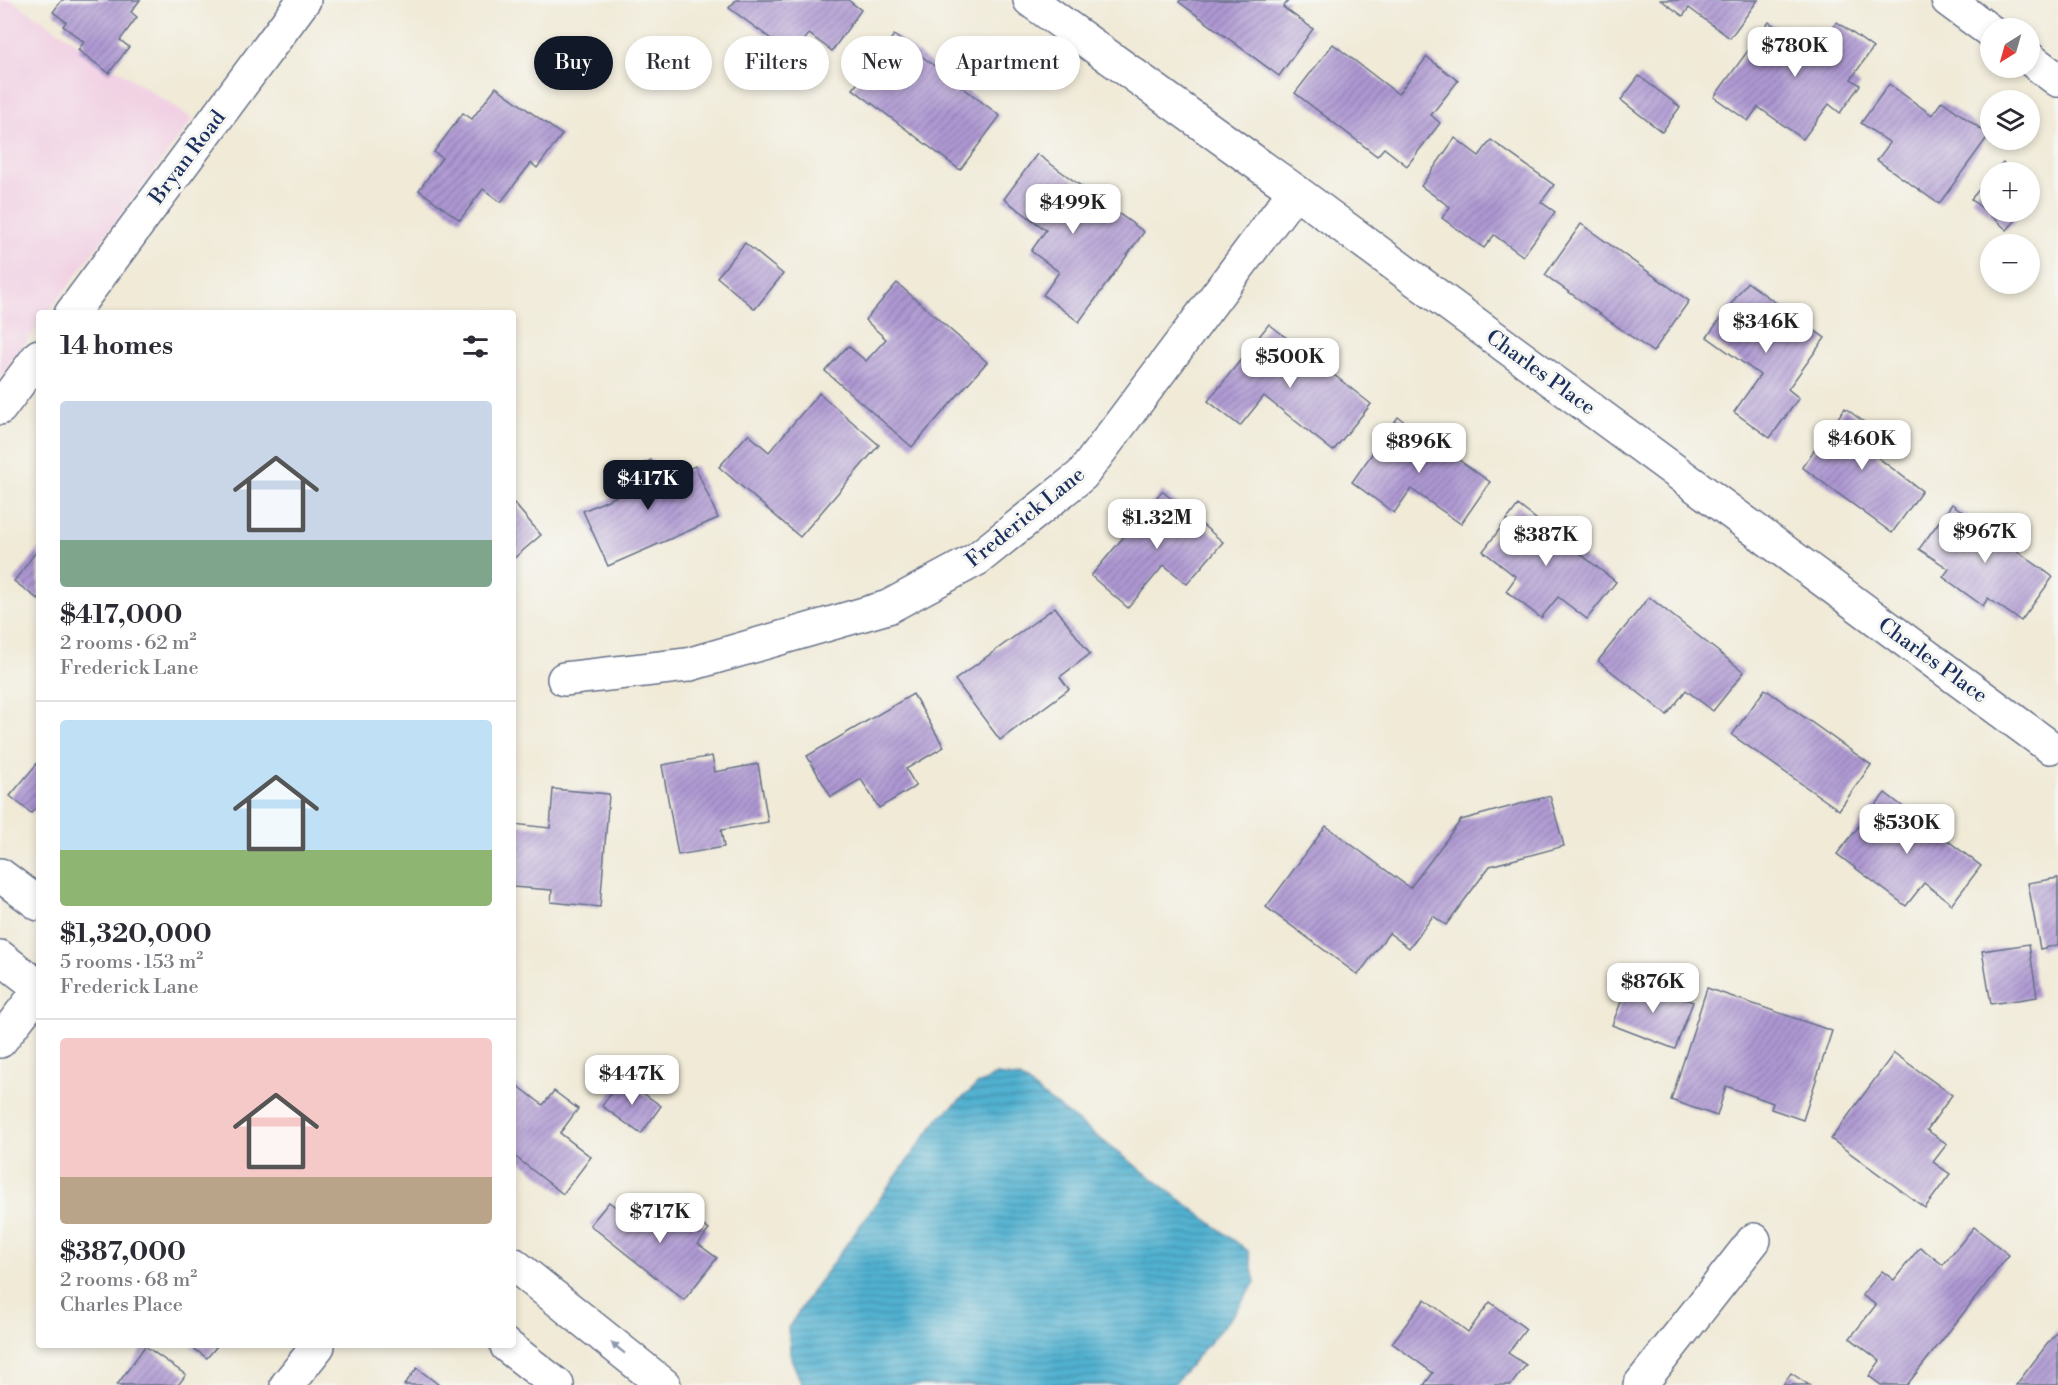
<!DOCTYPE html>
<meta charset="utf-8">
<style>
body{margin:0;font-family:"Libre Bodoni",serif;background:#f7f7f7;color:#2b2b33;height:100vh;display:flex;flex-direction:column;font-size:22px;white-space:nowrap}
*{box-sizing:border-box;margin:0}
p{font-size:20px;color:#7c7c81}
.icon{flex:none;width:33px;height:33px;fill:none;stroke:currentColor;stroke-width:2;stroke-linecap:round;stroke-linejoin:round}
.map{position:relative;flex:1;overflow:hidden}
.details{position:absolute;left:36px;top:310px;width:480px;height:1038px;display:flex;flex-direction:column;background:#fff;border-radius:6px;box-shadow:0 3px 9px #0003}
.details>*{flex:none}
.banner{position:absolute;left:534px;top:36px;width:570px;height:54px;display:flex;gap:12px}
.needle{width:39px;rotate:217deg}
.buttons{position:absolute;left:1980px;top:18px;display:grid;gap:12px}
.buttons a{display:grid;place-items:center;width:60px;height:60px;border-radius:50%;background:#fff;box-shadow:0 3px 9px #0003;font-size:30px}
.price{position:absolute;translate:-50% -51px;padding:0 14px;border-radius:12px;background:#fff;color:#222;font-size:20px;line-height:39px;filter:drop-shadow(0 2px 3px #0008)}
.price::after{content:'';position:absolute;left:50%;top:36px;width:18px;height:14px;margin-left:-9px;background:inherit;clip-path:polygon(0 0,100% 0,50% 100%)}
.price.selected{background:#111827;color:#fff}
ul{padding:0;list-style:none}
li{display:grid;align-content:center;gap:12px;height:318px;padding:0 24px}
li+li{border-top:2px solid #e1e1e2}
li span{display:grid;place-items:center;height:186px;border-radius:6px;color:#555}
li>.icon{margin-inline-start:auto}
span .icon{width:108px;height:108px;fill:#fffc;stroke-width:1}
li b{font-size:26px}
h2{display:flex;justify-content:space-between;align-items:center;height:72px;padding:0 24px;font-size:26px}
.chip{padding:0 21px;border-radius:27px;background:#fff;box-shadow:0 3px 9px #0003;font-size:21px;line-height:54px}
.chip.selected{background:#111827;color:#fff}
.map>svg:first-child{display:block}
</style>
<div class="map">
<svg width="2058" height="1385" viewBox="0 0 2058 1385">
<defs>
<pattern id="water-rules" width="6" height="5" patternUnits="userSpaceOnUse" patternTransform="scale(1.5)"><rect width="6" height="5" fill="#51b1d0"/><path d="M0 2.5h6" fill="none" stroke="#4290ac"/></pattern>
<pattern id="building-hatch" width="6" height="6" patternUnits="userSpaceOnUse" patternTransform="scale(1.5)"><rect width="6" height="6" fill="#ae98d2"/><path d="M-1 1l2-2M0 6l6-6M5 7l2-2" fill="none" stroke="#8d7cae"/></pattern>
</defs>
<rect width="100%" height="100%" fill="#f6f6f2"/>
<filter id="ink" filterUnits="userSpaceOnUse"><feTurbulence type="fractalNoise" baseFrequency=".0167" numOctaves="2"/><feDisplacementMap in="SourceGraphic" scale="12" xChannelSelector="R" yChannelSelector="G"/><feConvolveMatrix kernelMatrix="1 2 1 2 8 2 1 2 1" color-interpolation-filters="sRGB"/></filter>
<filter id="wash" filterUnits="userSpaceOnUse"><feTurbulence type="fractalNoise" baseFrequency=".008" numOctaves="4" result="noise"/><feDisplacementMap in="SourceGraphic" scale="24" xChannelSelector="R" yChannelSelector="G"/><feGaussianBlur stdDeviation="1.35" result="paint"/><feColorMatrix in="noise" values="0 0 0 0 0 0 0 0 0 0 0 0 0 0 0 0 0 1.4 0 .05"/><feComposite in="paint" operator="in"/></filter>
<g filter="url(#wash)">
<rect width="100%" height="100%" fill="#f0ead7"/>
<polygon fill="#f1d0e3" points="0,0 11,0 193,119 48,313 39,314 39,325 0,378"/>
<polygon fill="url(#water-rules)" stroke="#367097" stroke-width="1.5" points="996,1075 1020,1078 1248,1251 1255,1282 1236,1311 1173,1385 802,1385 791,1358 788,1328 813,1290 938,1119 977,1085"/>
<g id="blocks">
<g fill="url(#building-hatch)">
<polygon points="62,0 140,0 131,12 137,17 120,40 129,47 109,73 78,50 84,42 63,26 66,22 53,12"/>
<polygon points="736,0 848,0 861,10 832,51 809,34 793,55 729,8"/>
<polygon points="1180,0 1289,0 1283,7 1313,29 1279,76 1179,2"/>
<polygon points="1661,0 1758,0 1730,38 1689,8 1683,16"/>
<polygon points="1769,22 1814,54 1837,22 1873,48 1851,79 1860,85 1840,113 1829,104 1803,139 1758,107 1748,121 1714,97"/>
<polygon points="894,35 1000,116 960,170 853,89"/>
<polygon points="1333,44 1398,94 1427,57 1458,81 1431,115 1440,123 1407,166 1384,148 1377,156 1295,93"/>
<polygon points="1639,76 1680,107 1662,132 1621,100"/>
<polygon points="1889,84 1932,115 1942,101 1989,135 1939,204 1877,160 1890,143 1861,123"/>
<polygon points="496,87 562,135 537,168 531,163 501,202 483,189 460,220 419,190 442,158 434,152 463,113 472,119"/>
<polygon points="1455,138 1479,156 1491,140 1554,185 1541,202 1555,212 1523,256 1494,235 1484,248 1442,218 1450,207 1421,186"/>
<polygon points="1037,154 1144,232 1079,322 1043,295 1059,272 1031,251 1046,230 1004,199"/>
<polygon points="2003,163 2014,172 1994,172"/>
<polygon points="1990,177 1990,212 2023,212 2007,230 1971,199"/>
<polygon points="1581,224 1689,301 1653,352 1545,275"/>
<polygon points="745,243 783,274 755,309 717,277"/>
<polygon points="1747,282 1825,338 1788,389 1799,398 1770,438 1734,412 1760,375 1707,337"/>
<polygon points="897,283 987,362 912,447 825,371 848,346 866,361 886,339 865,320"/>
<polygon points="1269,324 1371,404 1333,451 1264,396 1240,426 1208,401"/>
<polygon points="819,393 879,445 800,537 719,467 748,434 769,452"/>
<polygon points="1845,408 1888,440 1876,456 1922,491 1892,533 1802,467"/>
<polygon points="1398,417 1490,482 1461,524 1411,489 1394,513 1352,482"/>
<polygon points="651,460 660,482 695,466 718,518 608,566 583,511 617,496 609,478"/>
<polygon points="1162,491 1223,542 1187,584 1164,565 1128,608 1091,576"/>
<polygon points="513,502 541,535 513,559"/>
<polygon points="1952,504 2053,577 2021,621 1988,598 1983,606 1943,577 1949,569 1919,549"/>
<polygon points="1518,505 1616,582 1587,619 1558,597 1541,618 1506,591 1516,577 1483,551"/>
<polygon points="39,548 39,600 14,581"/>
<polygon points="1649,597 1744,672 1713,711 1686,690 1667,715 1598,661"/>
<polygon points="1055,607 1090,654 1060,677 1069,689 1000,740 955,680"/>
<polygon points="1765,689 1871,765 1839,810 1732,735"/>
<polygon points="913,694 944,747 906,769 916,786 879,808 861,779 831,797 807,756"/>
<polygon points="712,756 715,772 758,764 768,822 721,830 724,847 678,855 662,765"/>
<polygon points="39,761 39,805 31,813 10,796"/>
<polygon points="553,789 609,794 600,907 551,902 552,890 513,887 513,824 550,828"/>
<polygon points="1885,793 1981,866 1952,904 1924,883 1906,906 1837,854"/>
<polygon points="1550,796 1564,846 1490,866 1446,925 1433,916 1409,948 1389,933 1358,975 1266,907 1326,826 1410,888 1461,820"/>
<polygon points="2058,878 2058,945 2040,949 2028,883"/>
<polygon points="2029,944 2037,997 1991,1004 1982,951"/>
<polygon points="1630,979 1693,1002 1675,1049 1612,1025"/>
<polygon points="1707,988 1832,1031 1803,1120 1771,1109 1773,1103 1726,1086 1717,1116 1671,1100"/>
<polygon points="1894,1053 1952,1095 1927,1130 1947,1144 1933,1162 1950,1174 1925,1208 1831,1139"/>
<polygon points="622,1078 661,1106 641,1134 602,1106"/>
<polygon points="513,1082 543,1105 554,1091 578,1109 560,1133 591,1157 563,1194 513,1155"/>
<polygon points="609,1202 633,1220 647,1203 664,1218 676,1204 709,1230 698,1244 717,1258 684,1300 590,1225"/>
<polygon points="1974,1227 2009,1255 1907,1385 1881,1385 1869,1376 1880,1361 1850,1338 1876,1305 1862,1295 1882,1271 1894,1280 1920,1247 1943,1265"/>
<polygon points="1425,1299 1468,1332 1490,1302 1526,1329 1508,1353 1526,1365 1511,1385 1424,1385 1433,1373 1392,1343"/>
<polygon points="2058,1330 2058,1385 2016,1385"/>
<polygon points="145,1346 186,1375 178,1385 117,1385"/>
<polygon points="190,1346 217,1346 207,1358"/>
<polygon points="417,1368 439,1385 404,1385"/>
<polygon points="1791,1373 1809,1385 1783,1385"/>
</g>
</g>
</g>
<g filter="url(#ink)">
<use href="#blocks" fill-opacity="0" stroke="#667088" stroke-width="1.5"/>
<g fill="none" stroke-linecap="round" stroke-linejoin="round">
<g stroke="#667088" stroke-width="36">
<g id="minor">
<polyline points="1030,0 1295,191 2050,747"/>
<polyline points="1948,0 1990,31"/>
<polyline points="2030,59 2058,80"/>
<polyline points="71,314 304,0"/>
<polyline points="0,408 39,356"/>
<polyline points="564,679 687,665 888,607 977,559 1082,475 1295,191"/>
<polyline points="0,1041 39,991"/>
<polyline points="287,1385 318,1346"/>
<polyline points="1640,1385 1754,1240"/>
</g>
</g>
<g stroke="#667088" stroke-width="36">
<g id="major">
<polyline points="0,875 39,904"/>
<polyline points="0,957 39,987"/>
<polyline points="513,1264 664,1385"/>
<polyline points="507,1346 557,1385"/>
</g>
</g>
<use href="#minor" stroke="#fff" stroke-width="33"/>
<use href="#major" stroke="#fff" stroke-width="33"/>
</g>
<defs><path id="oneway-solid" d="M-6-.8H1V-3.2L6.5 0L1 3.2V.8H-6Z" transform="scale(1.5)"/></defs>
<use fill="#8d97ae" href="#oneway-solid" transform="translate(618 1348) rotate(-141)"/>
</g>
<g text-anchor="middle" stroke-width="6" stroke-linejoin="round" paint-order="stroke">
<g font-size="21" fill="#1b2f5e" stroke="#f6f6f2">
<text transform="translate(187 157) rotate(-53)" y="7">Bryan Road</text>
<text transform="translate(1541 372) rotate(36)" y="7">Charles Place</text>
<text transform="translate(1025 517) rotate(-39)" y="7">Frederick Lane</text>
<text transform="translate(1933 660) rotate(36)" y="7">Charles Place</text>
</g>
</g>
</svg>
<div class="buttons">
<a><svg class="needle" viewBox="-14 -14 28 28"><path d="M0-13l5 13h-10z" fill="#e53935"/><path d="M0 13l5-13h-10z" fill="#7c7c81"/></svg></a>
<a><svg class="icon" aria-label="layers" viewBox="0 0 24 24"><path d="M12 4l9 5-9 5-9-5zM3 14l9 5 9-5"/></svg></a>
<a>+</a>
<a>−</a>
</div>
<b class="price" style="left:1795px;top:78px">$780K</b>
<b class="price" style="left:1073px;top:235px">$499K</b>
<b class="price" style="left:1766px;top:354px">$346K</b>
<b class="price" style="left:1290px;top:389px">$500K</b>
<b class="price" style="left:1862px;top:471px">$460K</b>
<b class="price" style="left:1419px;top:474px">$896K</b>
<b class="price selected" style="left:648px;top:511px">$417K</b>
<b class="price" style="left:1157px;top:550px">$1.32M</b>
<b class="price" style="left:1985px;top:564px">$967K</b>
<b class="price" style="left:1546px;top:567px">$387K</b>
<b class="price" style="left:1907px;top:855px">$530K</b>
<b class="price" style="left:1653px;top:1014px">$876K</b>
<b class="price" style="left:632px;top:1106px">$447K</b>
<b class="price" style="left:660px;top:1244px">$717K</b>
<div class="banner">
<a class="chip selected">Buy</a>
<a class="chip">Rent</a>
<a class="chip">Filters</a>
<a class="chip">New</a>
<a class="chip">Apartment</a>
</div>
<section class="details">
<h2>14 homes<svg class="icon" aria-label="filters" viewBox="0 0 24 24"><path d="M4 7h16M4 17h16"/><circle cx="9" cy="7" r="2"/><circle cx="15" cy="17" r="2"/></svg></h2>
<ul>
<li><span style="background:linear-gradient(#c9d6e8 75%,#7fa58c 0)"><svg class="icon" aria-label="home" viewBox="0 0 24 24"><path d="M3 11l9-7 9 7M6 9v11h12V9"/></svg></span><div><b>$417,000</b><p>2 rooms · 62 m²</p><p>Frederick Lane</p></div></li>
<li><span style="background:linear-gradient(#bfe0f5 70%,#8fb573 0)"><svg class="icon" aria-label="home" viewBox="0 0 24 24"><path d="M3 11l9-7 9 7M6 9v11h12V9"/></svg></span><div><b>$1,320,000</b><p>5 rooms · 153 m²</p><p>Frederick Lane</p></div></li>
<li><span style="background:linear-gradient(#f6c9c9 75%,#b9a48a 0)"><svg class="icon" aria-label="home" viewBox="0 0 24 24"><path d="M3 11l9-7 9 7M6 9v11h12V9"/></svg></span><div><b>$387,000</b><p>2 rooms · 68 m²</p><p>Charles Place</p></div></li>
</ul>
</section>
</div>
